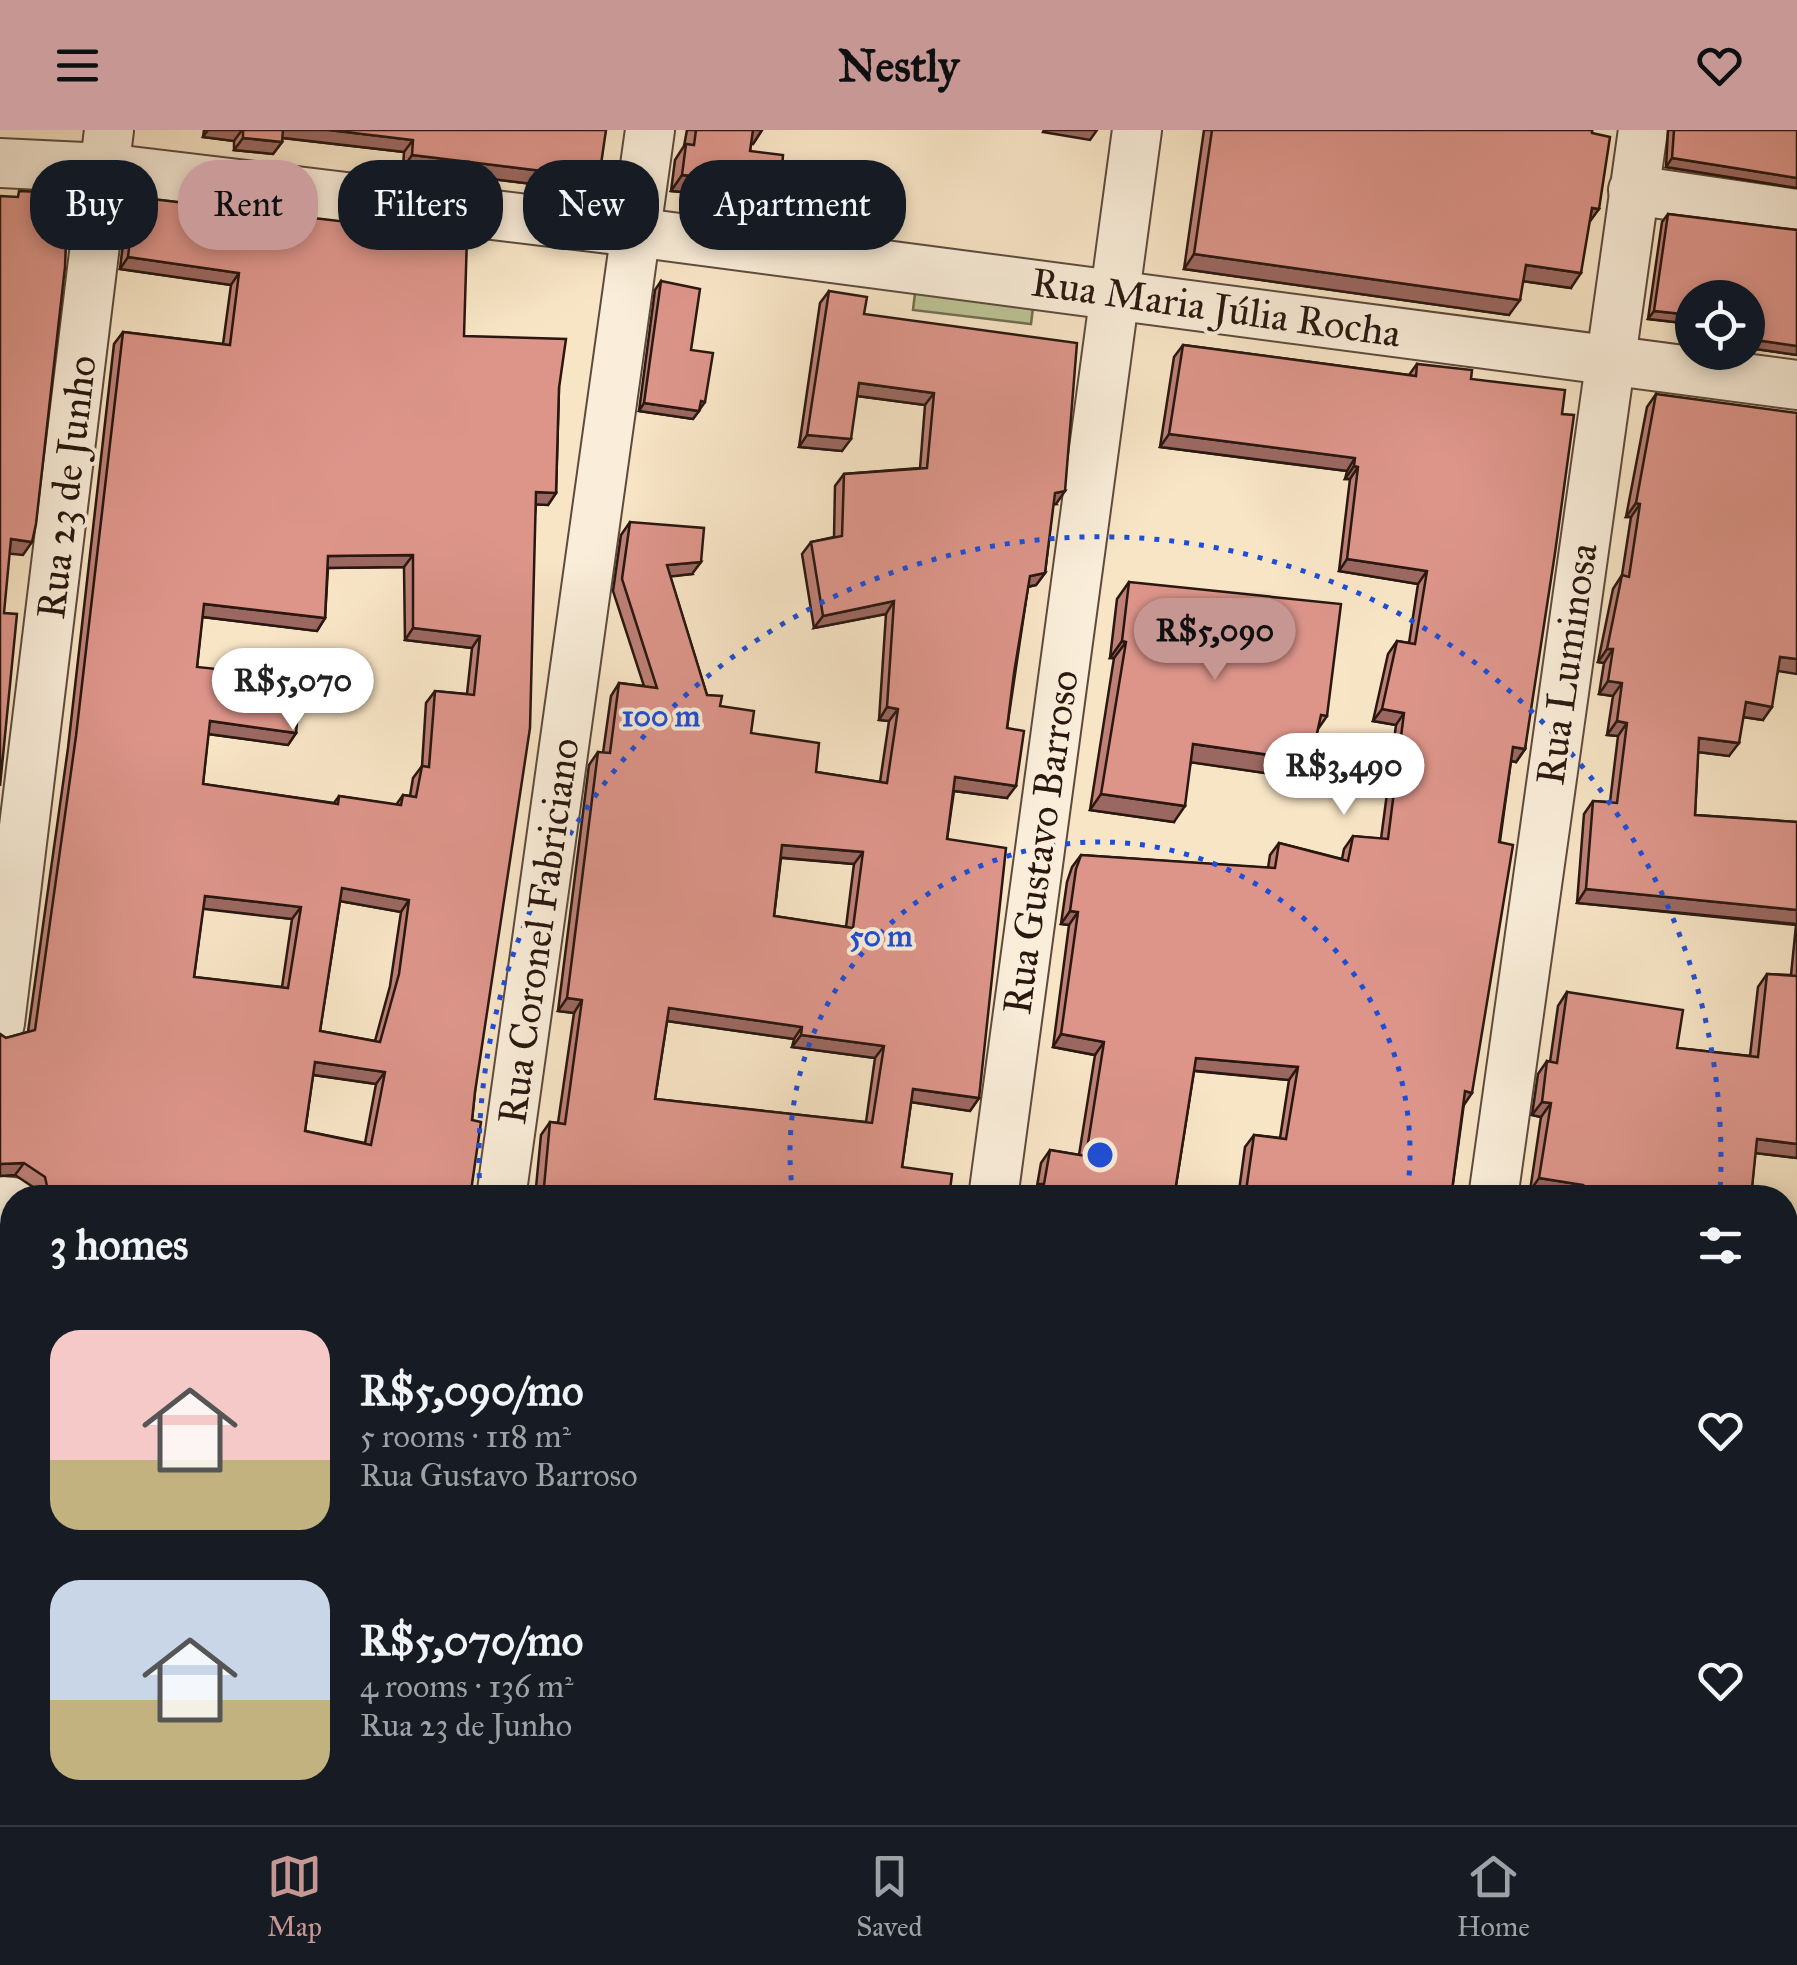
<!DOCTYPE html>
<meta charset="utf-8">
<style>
body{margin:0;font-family:"IM FELL Great Primer",serif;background:#20242c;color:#f1f3f6;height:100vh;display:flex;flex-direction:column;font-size:38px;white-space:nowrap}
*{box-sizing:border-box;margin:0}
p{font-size:32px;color:#9ea1a6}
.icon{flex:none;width:55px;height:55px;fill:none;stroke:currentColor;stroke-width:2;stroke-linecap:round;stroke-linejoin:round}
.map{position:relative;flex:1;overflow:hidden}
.sheet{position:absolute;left:0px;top:1055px;width:1798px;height:640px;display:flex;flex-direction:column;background:#171b24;border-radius:40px 40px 0 0;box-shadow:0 5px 15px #0003}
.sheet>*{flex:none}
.top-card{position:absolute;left:30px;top:30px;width:1000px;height:90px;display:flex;gap:20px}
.tools{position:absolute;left:1675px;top:150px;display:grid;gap:20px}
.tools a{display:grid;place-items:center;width:90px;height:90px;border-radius:50%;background:#171b24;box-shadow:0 5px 15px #0003;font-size:50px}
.price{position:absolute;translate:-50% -85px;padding:0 22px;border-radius:35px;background:#fff;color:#222;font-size:32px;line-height:65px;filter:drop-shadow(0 2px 5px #0008)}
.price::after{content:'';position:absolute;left:50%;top:60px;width:30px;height:22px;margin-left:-15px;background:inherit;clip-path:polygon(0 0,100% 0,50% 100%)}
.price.active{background:#c59692;color:#111}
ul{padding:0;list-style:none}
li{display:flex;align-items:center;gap:30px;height:250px;padding:0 50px}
li span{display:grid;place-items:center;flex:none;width:280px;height:200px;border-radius:30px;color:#555}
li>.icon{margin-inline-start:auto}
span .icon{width:120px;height:120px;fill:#fffc;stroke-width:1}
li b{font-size:42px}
h2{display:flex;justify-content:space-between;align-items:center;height:120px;padding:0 50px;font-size:42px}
.tag{padding:0 35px;border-radius:40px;background:#171b24;box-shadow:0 5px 15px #0003;font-size:35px;line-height:90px}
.tag.active{background:#c59692;color:#111}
header{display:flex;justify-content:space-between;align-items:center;height:130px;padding:0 50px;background:#c59692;color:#111;font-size:45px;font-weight:800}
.tab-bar{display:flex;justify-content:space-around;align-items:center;height:140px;border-top:2px solid #363941;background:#171b24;font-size:28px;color:#9ea1a6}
.tab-bar a{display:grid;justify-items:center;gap:5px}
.tab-bar .active{color:#c59692}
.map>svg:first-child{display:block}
</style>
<header><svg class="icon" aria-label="menu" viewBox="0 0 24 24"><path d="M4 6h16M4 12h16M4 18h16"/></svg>Nestly<svg class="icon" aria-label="heart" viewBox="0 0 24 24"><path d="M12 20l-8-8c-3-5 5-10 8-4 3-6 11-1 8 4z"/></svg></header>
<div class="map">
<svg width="1797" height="1695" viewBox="0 0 1797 1695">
<rect width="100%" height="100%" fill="#f8e5c6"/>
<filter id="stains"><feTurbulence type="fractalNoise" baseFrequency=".002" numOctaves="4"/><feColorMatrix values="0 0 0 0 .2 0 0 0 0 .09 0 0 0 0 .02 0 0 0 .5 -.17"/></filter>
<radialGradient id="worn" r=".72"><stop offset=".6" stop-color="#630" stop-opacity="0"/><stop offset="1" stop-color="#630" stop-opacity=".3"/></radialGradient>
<polygon fill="#bcc596" stroke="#726e53" stroke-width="2.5" points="915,163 1033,178 1031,194 913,180"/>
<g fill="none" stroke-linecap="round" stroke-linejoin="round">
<g stroke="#5d4a3e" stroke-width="52">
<g id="minor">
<polyline points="0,33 105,38 634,102 1797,255"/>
<polyline points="1633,60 1797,84"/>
<polyline points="0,893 109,0"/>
<polyline points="501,1068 650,0"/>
<polyline points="993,1068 1137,0"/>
<polyline points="1493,1068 1643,0"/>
<polyline points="0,1071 12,1072"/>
<polyline points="1785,1312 1797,1314"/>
<polyline points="0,1555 12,1557"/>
<polyline points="423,1695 425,1682"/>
<polyline points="907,1695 909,1682"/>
<polyline points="1402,1695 1404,1682"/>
</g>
</g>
<use href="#minor" stroke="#faeeda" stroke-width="48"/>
</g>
<g fill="#be8077" stroke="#291710" stroke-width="2.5" fill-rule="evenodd">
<polygon points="204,0 606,0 590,61 403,38 404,22 282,8 282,12 273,24 234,20 234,11 203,7"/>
<polygon points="687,0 762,0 753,14 751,14 750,21 769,69 671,61 675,30 684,16"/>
<polygon points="1204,0 1592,0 1589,92 1571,158 1523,151 1509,185 1184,139"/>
<polygon points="1668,0 1797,0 1797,58 1666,37"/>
<path d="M135 67 464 206 559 258 556 363 548 375 536 374 472 990 470 1068H38L36 1059 15 1045 0 1046V904L6 908 28 902 68 618 114 214 123 202 223 214 231 155 120 139 127 79ZM404 437 405 510 472 518 467 564 435 561 426 573 422 636 413 648 410 666 403 665 396 675 339 666 334 673 203 654 208 604 288 615 296 603 197 537 202 487 317 501 325 488 328 438ZM340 771 401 782 390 856 375 911 320 901ZM203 778 292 789 282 857 194 847ZM313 945 376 954 365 1013 305 1001Z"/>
<polygon points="1668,84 1797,100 1797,225 1748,218 1748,168 1692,168 1692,194 1648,189 1662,92"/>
<polygon points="661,151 691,220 705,272 693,289 639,281 655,160"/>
<path d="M829 161 864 184 1056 374H1053L1045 443 1036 455 1028 457 1007 598V668L954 661 947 709 979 968 970 981 911 972 902 1037 949 1068H535L541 1005 550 992 558 993 574 883 558 881 589 635 598 622 603 623 611 566 619 553 644 556 613 461 621 405 630 392 692 444 670 446 707 565 751 603 816 642 880 652 889 591 879 590 886 484 814 498 802 424 811 412 834 407 835 356 844 344 920 338 925 275 857 266 842 321 799 317 820 173ZM781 728 854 734 846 797 774 786ZM667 891 794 909 792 917 875 928 866 992 655 969Z"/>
<polygon points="1183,215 1409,245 1417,234 1471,249 1562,284 1525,619 1516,632 1511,631 1451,1068 1238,1068 1245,1017 1254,1005 1280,1008 1289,950 1194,941 1174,1068 1030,1068 1037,1056 1041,1033 1050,1020 1079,1025 1095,925 1053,917 1069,795 1061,794 1067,752 1072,737 1081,725 1268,738 1270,725 1279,713 1342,729 1344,719 1353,706 1381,709 1396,595 1373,591 1388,524 1397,511 1409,513 1418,454 1339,441 1350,349 1345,349 1347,341 1160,317 1174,227"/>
<polygon points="1656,264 1778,541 1763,590 1743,587 1729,626 1698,622 1695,685 1797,692 1797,1028 1755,1023 1751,1068 1571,1068 1530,1061 1541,987 1532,985 1538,944 1547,931 1550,932 1558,876 1567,862 1677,918 1750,926 1758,857 1767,844 1791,845 1796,795 1577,773 1584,684 1593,671 1610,672 1618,606 1607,605 1613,566 1599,564 1604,533 1598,532 1613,459 1622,445 1631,387 1626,387 1647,277"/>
<polygon points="1129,452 1327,586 1318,599 1299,648 1191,632 1174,692 1090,680 1114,528 1110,528 1117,469"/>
<polygon points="12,1087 0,1511 0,1097 7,1088"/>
<polygon points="1797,1327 1797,1544 1785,1542 1789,1506"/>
<polygon points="458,1682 883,1682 891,1695 456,1695"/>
<polygon points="938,1682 1357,1682 1176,1684 1175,1695 936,1695"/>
<polygon points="1456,1682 1563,1682 1561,1695 1454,1695"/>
<polygon points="1632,1682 1785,1682 1797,1695 1630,1695"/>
</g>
<g fill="#9b6861" stroke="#291710" stroke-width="2.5">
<polygon points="208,0 242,0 234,11 203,7"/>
<polygon points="280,0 329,0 413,10 404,22 275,7"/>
<polygon points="751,0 762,0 753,14 742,13"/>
<polygon points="1044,0 1097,0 1090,10 1043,2"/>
<polygon points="243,8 282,12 273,24 234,20"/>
<polygon points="412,25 599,48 590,61 403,38"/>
<polygon points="1672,28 1797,48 1797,58 1666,37"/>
<polygon points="682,45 781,53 769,69 671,61"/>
<polygon points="1592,78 1599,79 1588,94"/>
<polygon points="1194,124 1520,170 1509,185 1184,139"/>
<polygon points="128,127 239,143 231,155 120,139"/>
<polygon points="1526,135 1581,143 1571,158 1516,150"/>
<polygon points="1654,181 1692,185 1692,194 1648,189"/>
<polygon points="1748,209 1797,216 1797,225 1748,218"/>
<polygon points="859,253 934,263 925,275 850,265"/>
<polygon points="644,273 699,281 693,289 639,281"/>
<polygon points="1169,304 1355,328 1347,341 1160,317"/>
<polygon points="807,305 851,309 842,321 799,317"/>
<polygon points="1354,336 1358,337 1350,349 1345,349"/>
<polygon points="1065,361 1056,374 1046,375 1055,363"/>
<polygon points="536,362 556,363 548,375 528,374"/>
<polygon points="1636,373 1640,374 1631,387 1626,387"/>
<polygon points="11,409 32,412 23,425 2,423"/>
<polygon points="413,425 404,437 320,438 328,426"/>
<polygon points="1347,429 1427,441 1418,454 1339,441"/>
<polygon points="701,432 692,444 658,448 667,435"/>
<polygon points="1045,443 1036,455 1021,458 1030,446"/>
<polygon points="894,471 886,484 814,498 823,486"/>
<polygon points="204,474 325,488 317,501 195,486"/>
<polygon points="413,498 480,506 472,518 405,510"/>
<polygon points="1122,511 1126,512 1114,528 1110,528"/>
<polygon points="1607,519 1613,519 1604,533 1598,532"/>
<polygon points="1780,527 1797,529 1797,544 1771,540"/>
<polygon points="1608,551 1622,553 1613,566 1599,564"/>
<polygon points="1746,572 1772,577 1763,590 1736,586"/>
<polygon points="887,577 898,579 889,591 879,590"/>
<polygon points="1382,579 1404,583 1396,595 1373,591"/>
<polygon points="210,591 296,603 288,615 201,603"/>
<polygon points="1617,591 1627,593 1618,606 1607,605"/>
<polygon points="1699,608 1739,613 1729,626 1690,621"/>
<polygon points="1193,614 1311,631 1299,648 1182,631"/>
<polygon points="1513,617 1525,619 1516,632 1504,629"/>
<polygon points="955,647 1016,656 1007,668 947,660"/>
<polygon points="1101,664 1185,676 1174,692 1090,680"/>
<polygon points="782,715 863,722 854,734 774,727"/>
<polygon points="342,758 409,770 401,782 334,770"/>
<polygon points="1586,759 1797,780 1797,794 1577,773"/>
<polygon points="205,766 301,777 292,789 196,778"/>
<polygon points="1070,781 1078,782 1069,795 1061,794"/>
<polygon points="567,868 582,870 574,883 558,881"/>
<polygon points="669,878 802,897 794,909 660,890"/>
<polygon points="1061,904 1104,912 1095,925 1053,917"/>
<polygon points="801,905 884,916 875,928 792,917"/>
<polygon points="1196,928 1298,937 1289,950 1187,940"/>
<polygon points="315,932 385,942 376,954 307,944"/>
<polygon points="913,959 979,968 970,981 904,971"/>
<polygon points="1465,961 1472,963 1464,975 1456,974"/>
<polygon points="1542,972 1551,973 1541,987 1532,985"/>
<polygon points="1757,1009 1797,1014 1797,1028 1747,1022"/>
<polygon points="24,1033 15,1045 0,1046 0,1034"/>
<polygon points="1539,1048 1583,1055 1574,1068 1530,1061"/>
<polygon points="2,1114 8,1115 0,1127 0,1117"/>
<polygon points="1785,1490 1797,1492 1789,1506 1785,1505"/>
<polygon points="0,1498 12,1500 12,1513 0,1511"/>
<polygon points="1794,1529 1797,1529 1797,1544 1785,1542"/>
<polygon points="1170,1682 1276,1682 1356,1691 1353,1695 1276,1695"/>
</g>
<g fill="#dd958a" stroke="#291710" stroke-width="2.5" fill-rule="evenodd">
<polygon points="243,0 283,0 282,12 243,8"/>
<polygon points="329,0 606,0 599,48 412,25 413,10"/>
<polygon points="696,0 753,0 750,21 783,25 781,53 682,45 686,14 694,15"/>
<polygon points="1212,0 1592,0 1592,3 1610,7 1599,79 1592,78 1581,143 1526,135 1520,170 1194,124"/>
<polygon points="1674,0 1797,0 1797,48 1672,28"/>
<polygon points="19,61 68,63 65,137 36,394 32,412 11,409 4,483 17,484 0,656 0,66 18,67"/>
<path d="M135 67 467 106 464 206 566 209 559 258 556 363 536 362 530 598 475 962 472 990 481 992 470 1068H46L48 1061 45 1047 24 1033 0 1034V904L6 908 35 900 76 606 123 202 230 215 239 143 128 127ZM413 425V498L480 506 474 565 435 561 429 637 422 636 416 667 403 665 401 675 339 666 338 674 203 654 210 591 296 603 301 548 197 537 204 474 325 488 328 426ZM342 758 409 770 399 844 380 912 320 901ZM205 766 301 777 288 858 194 847ZM315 932 385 942 371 1015 305 1001Z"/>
<polygon points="1668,84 1797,100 1797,216 1748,209 1748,168 1692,168 1692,185 1654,181"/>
<polygon points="661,151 700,159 691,220 713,223 705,272 701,271 699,281 644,273"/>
<path d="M829 161 867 167 864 184 1077 213 1065 361 1055 363 1045 443 1030 446 1014 543 1007 598 1024 601 1016 656 955 647 947 709 1006 718 979 968 913 959 902 1037 952 1044 949 1068H543L550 992 565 994 582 870 567 868 598 622 610 623 619 553 657 558 622 449 630 392 704 398 701 432 667 435 707 565 722 566 720 576 754 581 751 603 819 613 816 642 887 653 898 579 887 577 894 471 823 486 811 412 842 406 844 344 927 338 934 263 859 253 851 309 807 305ZM782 715 863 722 853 798 774 786ZM669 878 802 897 801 905 884 916 872 993 655 969Z"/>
<polygon points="1183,215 1416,246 1417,234 1472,240 1471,249 1565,260 1562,284 1574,285 1555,423 1525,619 1513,617 1499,712 1513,715 1472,963 1465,961 1451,1068 1245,1068 1254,1005 1286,1009 1298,937 1196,928 1174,1068 1038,1068 1039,1054 1044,1054 1050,1020 1086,1026 1104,912 1061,904 1078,782 1070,781 1076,739 1081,725 1275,738 1279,713 1348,731 1353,706 1388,709 1404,583 1382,579 1397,511 1415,514 1427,441 1347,429 1358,337 1354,336 1355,328 1169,304"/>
<polygon points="1656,264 1797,283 1797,529 1780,527 1772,577 1746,572 1739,613 1699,608 1695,685 1797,692 1797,780 1586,759 1593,671 1617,673 1627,593 1617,591 1622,553 1608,551 1613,519 1607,519 1622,445 1629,447 1640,374 1636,373"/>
<polygon points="1129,452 1341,474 1327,586 1321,585 1311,631 1193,614 1185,676 1101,664 1126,512 1122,511"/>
<polygon points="1767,844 1797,846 1797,1014 1757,1009 1751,1068 1580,1068 1583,1055 1539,1048 1551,973 1542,972 1547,931 1557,933 1567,862 1683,880 1677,918 1758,927"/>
<polygon points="12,1087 12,1499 0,1498 0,1171 8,1115 2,1114 7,1088"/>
<polygon points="1785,1326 1797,1327 1797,1492 1785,1490"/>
<polygon points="1797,1502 1797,1529 1794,1529"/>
<polygon points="0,1579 12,1580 12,1682 398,1682 397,1695 0,1695"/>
<polygon points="1785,1614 1797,1615 1797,1695 1636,1695 1638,1682 1785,1682"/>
<polygon points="464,1682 883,1682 891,1695 463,1695"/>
<polygon points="944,1682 1176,1682 1175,1695 942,1695"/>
<polygon points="1276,1682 1357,1682 1356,1691"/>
<polygon points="1462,1682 1563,1682 1561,1695 1460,1695"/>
</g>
<g fill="none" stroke="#1d4ed8" stroke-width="5" stroke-dasharray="5 10">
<path d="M793 1065A310 310 0 1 1 1407 1065"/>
<path d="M480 1063A621 621 0 1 1 1720 1063"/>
</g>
<g text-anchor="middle" stroke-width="8" stroke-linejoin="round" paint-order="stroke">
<g font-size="40" fill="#291710" stroke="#faeeda">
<text transform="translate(1216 177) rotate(8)" y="14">Rua Maria Júlia Rocha</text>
<text transform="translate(66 357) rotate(-83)" y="14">Rua 23 de Junho</text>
<text transform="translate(1566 534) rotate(-82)" y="14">Rua Luminosa</text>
<text transform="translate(1040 712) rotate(-82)" y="14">Rua Gustavo Barroso</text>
<text transform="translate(538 801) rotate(-82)" y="14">Rua Coronel Fabriciano</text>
</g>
</g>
<circle cx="1100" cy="1025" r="15" fill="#1d4ed8" stroke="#faeeda" stroke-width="5"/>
<g font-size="30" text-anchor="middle" font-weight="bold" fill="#1d4ed8" stroke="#faeeda" stroke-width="8" stroke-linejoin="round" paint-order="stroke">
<text x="661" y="596">100 m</text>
<text x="881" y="816">50 m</text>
</g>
<rect width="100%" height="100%" filter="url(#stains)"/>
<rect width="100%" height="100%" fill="url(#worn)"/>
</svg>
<div class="tools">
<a><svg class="icon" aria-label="locate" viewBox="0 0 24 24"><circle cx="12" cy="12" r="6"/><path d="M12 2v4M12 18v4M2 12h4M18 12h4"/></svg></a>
</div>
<b class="price active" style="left:1215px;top:553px">R$5,090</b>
<b class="price" style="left:293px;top:603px">R$5,070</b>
<b class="price" style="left:1344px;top:688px">R$3,490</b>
<div class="top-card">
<a class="tag">Buy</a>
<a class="tag active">Rent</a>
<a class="tag">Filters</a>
<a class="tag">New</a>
<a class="tag">Apartment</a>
</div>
<section class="sheet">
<h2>3 homes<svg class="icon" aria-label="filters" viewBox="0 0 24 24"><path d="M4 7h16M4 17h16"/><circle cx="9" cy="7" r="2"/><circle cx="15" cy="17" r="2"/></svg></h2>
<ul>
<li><span style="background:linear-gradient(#f6c9c9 65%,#c2b280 0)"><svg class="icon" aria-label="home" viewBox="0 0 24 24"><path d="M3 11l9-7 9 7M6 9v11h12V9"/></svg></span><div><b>R$5,090/mo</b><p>5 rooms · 118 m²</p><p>Rua Gustavo Barroso</p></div><svg class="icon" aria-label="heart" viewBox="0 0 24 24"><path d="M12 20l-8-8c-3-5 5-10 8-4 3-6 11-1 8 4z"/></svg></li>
<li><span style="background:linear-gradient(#c9d6e8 60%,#c2b280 0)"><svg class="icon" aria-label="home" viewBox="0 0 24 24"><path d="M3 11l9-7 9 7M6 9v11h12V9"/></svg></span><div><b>R$5,070/mo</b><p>4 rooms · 136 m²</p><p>Rua 23 de Junho</p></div><svg class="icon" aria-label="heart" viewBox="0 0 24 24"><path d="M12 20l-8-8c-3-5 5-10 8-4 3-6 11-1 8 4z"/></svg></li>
</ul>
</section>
</div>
<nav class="tab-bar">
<a class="active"><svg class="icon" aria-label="map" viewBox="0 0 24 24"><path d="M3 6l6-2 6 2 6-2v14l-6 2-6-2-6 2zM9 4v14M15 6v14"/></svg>Map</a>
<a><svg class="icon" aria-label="saved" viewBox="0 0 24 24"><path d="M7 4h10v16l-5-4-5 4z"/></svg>Saved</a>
<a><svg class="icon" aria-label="home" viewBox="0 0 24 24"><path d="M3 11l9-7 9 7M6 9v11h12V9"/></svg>Home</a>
</nav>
